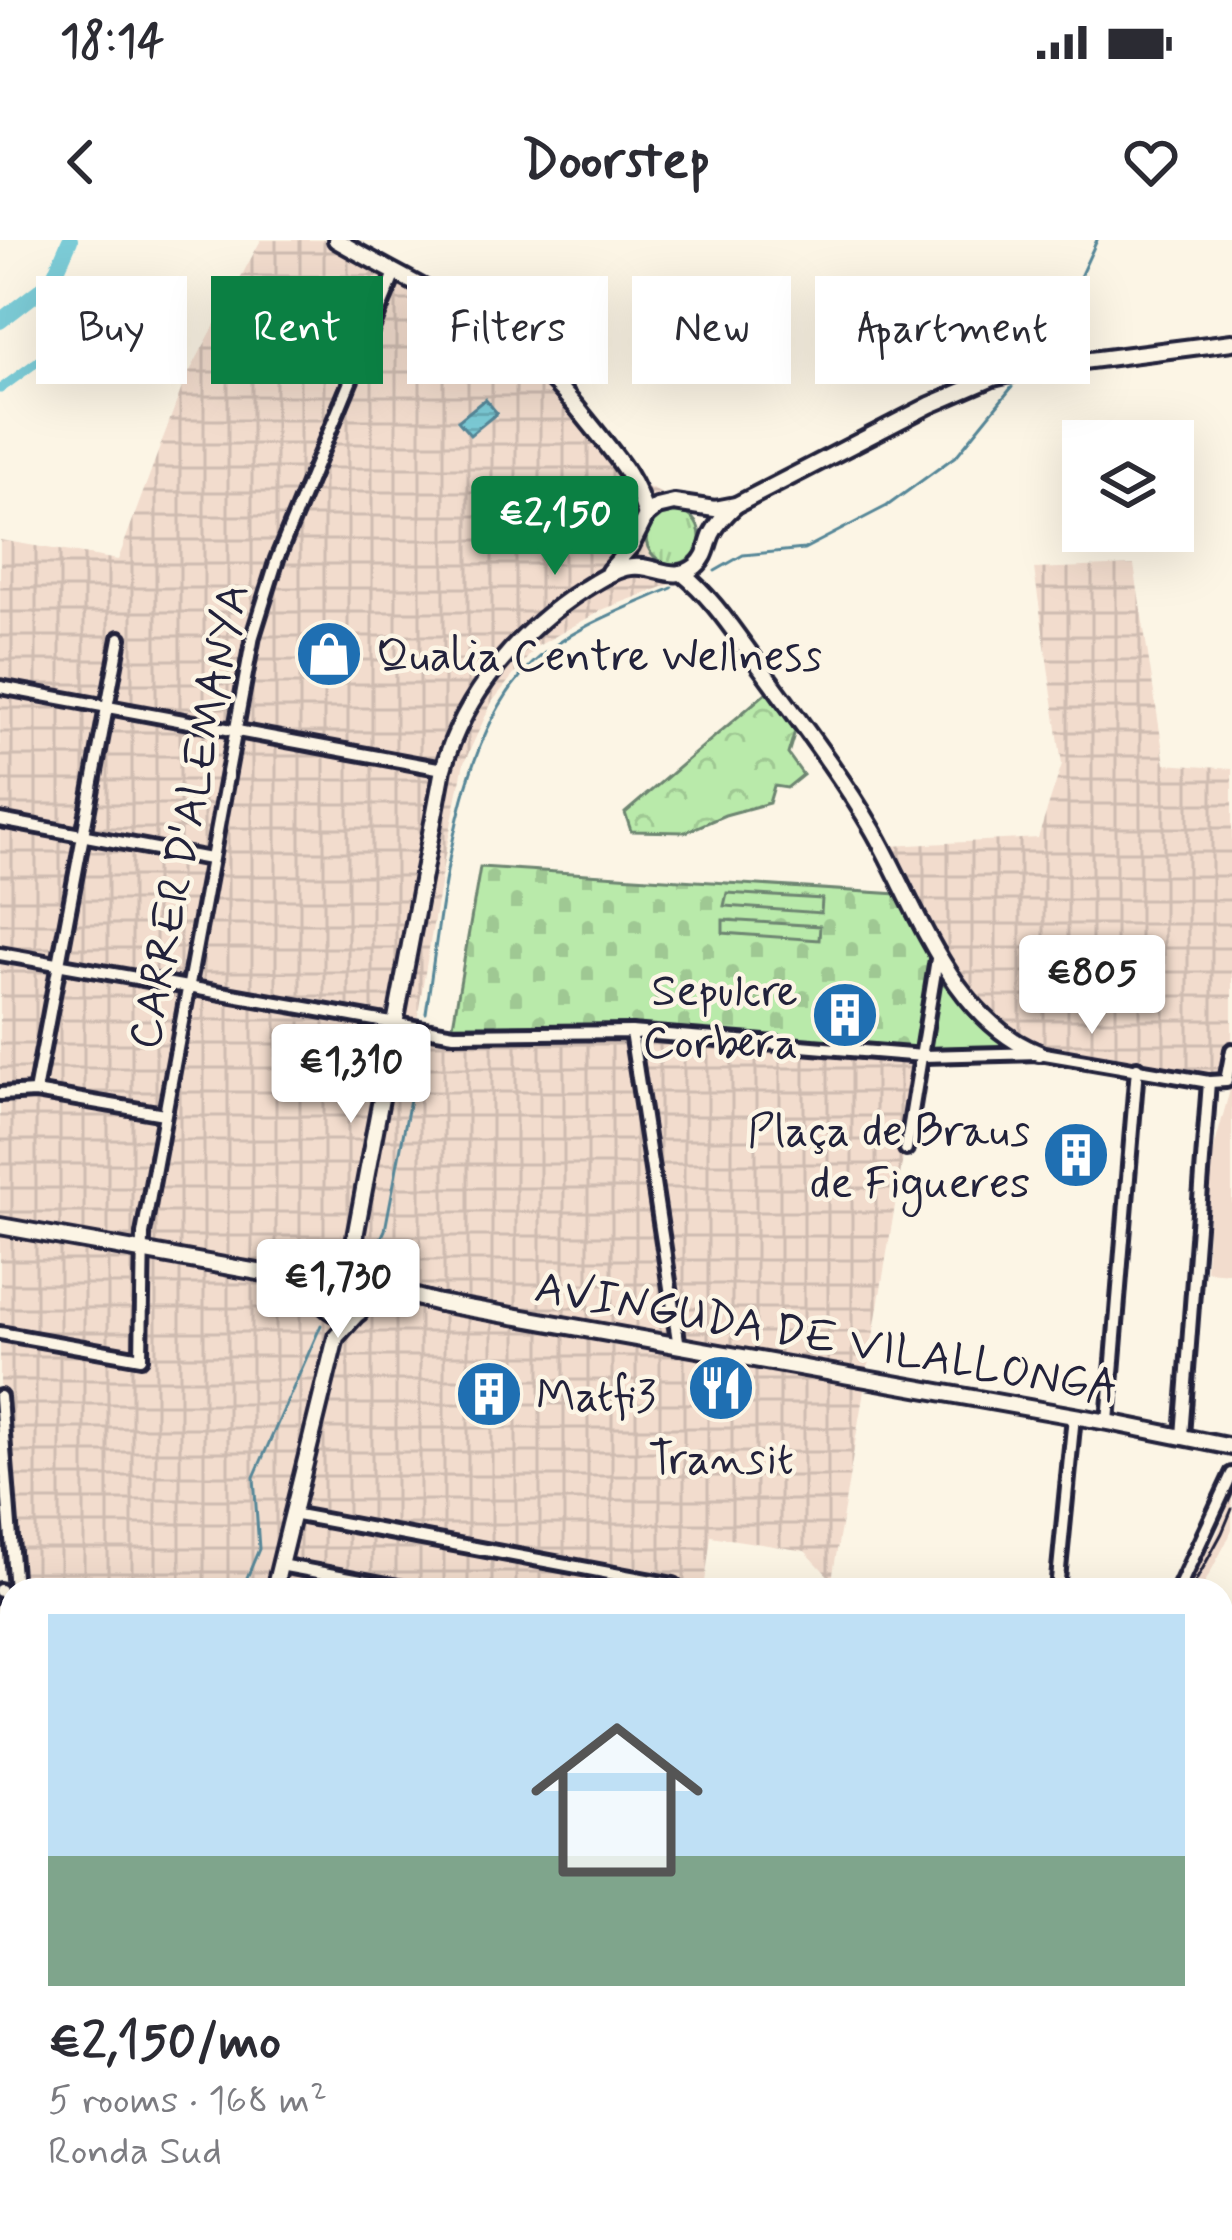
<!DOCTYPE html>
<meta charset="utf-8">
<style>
body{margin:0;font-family:Mynerve,sans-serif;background:#f2f2f3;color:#2b2b33;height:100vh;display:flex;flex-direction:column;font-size:45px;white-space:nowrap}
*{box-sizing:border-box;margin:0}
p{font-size:39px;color:#7c7c81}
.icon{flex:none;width:66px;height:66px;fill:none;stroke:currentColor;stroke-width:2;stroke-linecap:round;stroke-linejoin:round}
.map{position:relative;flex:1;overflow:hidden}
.sheet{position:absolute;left:0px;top:1338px;width:1233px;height:663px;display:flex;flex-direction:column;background:#fff;border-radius:36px 36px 0 0;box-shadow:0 12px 48px #0002}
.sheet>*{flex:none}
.guide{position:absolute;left:36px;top:36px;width:1161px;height:108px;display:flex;gap:24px}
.tools{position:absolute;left:1062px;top:180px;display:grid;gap:24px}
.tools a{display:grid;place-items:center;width:132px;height:132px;border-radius:0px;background:#fff;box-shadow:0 12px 48px #0002;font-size:60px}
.price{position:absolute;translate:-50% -102px;padding:0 27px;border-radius:12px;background:#fff;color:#222;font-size:39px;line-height:78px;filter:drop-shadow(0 3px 6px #0008)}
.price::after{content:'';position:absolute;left:50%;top:72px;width:36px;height:27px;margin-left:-18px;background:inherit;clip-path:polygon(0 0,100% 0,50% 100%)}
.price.active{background:#0b8043;color:#fff}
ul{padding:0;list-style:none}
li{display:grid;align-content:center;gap:24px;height:636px;padding:0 48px}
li+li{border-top:3px solid #e1e1e2}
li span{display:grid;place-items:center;height:372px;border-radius:0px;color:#555}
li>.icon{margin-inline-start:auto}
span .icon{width:216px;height:216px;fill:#fffc;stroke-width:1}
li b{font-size:51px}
.tag{padding:0 42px;border-radius:0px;background:#fff;box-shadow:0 12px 48px #0002;font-size:42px;line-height:108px}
.tag.active{background:#0b8043;color:#fff}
.status{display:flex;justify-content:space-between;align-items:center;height:84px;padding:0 60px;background:#fff;direction:ltr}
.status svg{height:33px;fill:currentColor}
header{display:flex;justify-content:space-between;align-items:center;height:156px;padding:0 48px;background:#fff;font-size:54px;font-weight:700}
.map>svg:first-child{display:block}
</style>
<div class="status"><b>18:14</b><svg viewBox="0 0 49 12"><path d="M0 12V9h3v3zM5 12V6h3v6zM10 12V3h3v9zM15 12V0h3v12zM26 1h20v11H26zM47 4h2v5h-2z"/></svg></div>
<header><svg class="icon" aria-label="back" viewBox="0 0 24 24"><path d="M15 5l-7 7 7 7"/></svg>Doorstep<svg class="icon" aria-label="heart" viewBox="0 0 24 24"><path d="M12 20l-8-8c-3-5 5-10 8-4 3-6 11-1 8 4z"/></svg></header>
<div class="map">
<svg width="1232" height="2000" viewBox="0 0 1232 2000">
<defs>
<pattern id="industrial-grid" width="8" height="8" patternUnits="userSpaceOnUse" patternTransform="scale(3)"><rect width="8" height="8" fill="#f2dccd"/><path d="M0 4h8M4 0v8" fill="none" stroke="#cfbcb1"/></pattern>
<pattern id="grass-tufts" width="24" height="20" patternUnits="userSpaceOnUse" patternTransform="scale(3)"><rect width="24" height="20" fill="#b9eaaa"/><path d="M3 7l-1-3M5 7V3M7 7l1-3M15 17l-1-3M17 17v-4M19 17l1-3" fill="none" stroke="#9fc893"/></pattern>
<pattern id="forest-crowns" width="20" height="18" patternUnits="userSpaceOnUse" patternTransform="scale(3)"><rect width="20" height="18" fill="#b9eaaa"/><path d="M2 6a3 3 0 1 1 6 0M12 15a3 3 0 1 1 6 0" fill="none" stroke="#9fc893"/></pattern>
<pattern id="cemetery-stones" width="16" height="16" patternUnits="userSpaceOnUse" patternTransform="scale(3)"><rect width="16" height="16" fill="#b9eaaa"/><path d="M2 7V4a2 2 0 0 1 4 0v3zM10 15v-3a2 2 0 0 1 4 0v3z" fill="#9fc893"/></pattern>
<pattern id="water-rules" width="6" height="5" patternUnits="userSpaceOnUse" patternTransform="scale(3)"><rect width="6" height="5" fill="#7bcbd6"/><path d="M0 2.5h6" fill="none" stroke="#6aaeb9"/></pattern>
</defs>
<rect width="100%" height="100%" fill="#fcf5e5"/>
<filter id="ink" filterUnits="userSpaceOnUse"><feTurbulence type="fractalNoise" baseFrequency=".00833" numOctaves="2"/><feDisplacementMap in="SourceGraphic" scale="24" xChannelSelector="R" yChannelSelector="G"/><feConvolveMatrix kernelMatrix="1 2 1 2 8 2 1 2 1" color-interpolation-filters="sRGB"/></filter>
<g filter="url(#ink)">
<g fill="#f2dccd">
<polygon points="1232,842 1232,1033 1206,1031 1211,920"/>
<polygon points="1232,1256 1232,1290 1229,1297 1201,1350 1186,1350 1218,1292"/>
<polygon points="12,1565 12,1677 0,1687 0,1572"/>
<polygon points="972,1989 1084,1989 1080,2000 967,2000"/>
</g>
<g fill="url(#industrial-grid)">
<polygon points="261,0 347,0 487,79 612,202 642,244 664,255 671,344 604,369 536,407 492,462 464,523 444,620 417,780 459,786 497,785 498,788 625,787 921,808 937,698 890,606 1038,598 1062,524 1034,329 1134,325 1165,524 1232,529 1232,839 1047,810 921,811 832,1340 805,1311 711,1296 704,1350 15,1350 0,1157 0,300 118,320 184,142"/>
<polygon points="12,1735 12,1875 4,1877 0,1872 0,1823 10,1798 7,1744"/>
</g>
<g fill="url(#grass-tufts)" stroke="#6e8672" stroke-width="3">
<circle cx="673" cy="297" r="27"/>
<circle cx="345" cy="1047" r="22"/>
</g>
<g fill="url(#forest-crowns)" stroke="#6e8672" stroke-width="3">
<polygon points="767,452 795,491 788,514 803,535 787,548 774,546 769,563 725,575 686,592 631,591 625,573"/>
<polygon points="432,1989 508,1989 494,2000 417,2000"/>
</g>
<polygon fill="url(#cemetery-stones)" stroke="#6e8672" stroke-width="3" points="480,627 898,654 931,719 919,808 625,787 497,788 496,785 453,785"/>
<g fill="#b9eaaa" stroke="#6e8672" stroke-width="3">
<polygon points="727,653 822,659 821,673 724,666"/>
<polygon points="723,680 820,686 819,700 723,693"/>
<polygon points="941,741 1001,801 1000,810 930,810"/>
<polygon points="12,1402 12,1543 0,1547 0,1406"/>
</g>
<polygon fill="url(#water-rules)" stroke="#578798" stroke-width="3" points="485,159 497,173 470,195 458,181"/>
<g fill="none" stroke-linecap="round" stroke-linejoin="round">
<g stroke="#578798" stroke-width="3">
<polyline points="1035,118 1054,93 1097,0"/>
<polyline points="715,331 743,315 804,309 887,266 957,215 1012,147"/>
<path d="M426 773C442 670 454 496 533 423 572 387 624 369 672 348"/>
<polyline points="376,1009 385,990 420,807"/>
<polyline points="239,1350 246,1340 259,1309 254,1237 321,1085"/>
<polyline points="0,1733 12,1726"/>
<polyline points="1221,1788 1232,1788"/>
<polyline points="434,2000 450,1989"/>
</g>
<polyline stroke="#7bcbd6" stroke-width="9" points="0,149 86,86"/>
<polyline stroke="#7bcbd6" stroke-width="16" points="0,81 52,41 70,0"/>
<g stroke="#22223b" stroke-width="20">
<g id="street">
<polyline points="0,447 443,529"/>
<polyline points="0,580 210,619"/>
<polyline points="0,714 454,794 631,792 923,816 1039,813 1209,842 1226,841 1232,810"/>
<polyline points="631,792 679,1107"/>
<polyline points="35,852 120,398"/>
<polyline points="0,854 35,852 164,874"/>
<polyline points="906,909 938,713"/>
<polyline points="0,1093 141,1118 143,994 253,396 277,319 395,33"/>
<polyline points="0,1157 15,1350"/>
<polyline points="1108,1182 1137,828"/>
<polyline points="1182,1196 1209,842"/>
<polyline points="292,1274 674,1345 678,1350"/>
<polyline points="280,1325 415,1350"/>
<polyline points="1057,1350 1074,1176"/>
<polyline points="1178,1350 1232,1234"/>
<polyline points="0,1351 0,1350"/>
<polyline points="0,1369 12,1373"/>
<polyline points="1221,1385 1232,1385"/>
<polyline points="1221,1440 1232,1440"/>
<polyline points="1221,1503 1232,1503"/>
<polyline points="1221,1640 1232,1650"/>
<polyline points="1221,1897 1232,1896"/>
<polyline points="764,1989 772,2000"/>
<polyline points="1130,1989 1164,2000"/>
<polyline points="805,2000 867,1989"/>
<polyline points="960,2000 965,1989"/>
</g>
</g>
<g stroke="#22223b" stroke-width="22">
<g id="secondary">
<path d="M336 0C400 37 469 67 526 115 552 138 574 163 595 190 619 220 635 238 646 276"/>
<polyline points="609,331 631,306 646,276 657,267 674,263 715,269 736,265 930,165 993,138 1051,125 1232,102"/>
<path d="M682 333C713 358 734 392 758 424 797 478 839 532 873 590 916 665 952 780 1039 813"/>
<path d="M0 986 275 1035C289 1035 302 1035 315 1031 325 1028 331 1020 342 1019 371 1015 379 1045 368 1066"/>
<path d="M363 1024 355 997 443 529C464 454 519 391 584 349 597 341 610 332 625 328 653 321 672 345 696 326 707 317 707 305 712 294 718 282 727 273 736 265"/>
<polyline points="371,1034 393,1051 439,1063 1108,1182 1232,1207"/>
<path d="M280 1037C290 1041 299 1045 308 1051 327 1065 330 1082 359 1073"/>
<polyline points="274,1350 336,1097 356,1075"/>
<polyline points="1221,1831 1232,1829"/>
<polyline points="1221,1940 1232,1919"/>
<polyline points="1189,2000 1195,1989"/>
</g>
</g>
<g stroke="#22223b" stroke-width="24">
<polyline id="primary" points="108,2000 148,1989"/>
</g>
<use href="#street" stroke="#fcf5e5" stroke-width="10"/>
<use href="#secondary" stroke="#fcf5e5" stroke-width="14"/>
<use href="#primary" stroke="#fcdcac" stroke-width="15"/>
<g stroke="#22223b" stroke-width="3">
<polyline points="1191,1350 1222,1293 1232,1269"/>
<polyline points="0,1886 12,1882"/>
</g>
</g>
</g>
<defs>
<g id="shop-disc" transform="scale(3.45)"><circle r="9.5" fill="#1f6fb2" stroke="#fcf5e5"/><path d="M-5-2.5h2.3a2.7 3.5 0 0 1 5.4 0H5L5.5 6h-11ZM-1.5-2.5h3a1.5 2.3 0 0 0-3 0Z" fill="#fff"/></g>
<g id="building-disc" transform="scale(3.45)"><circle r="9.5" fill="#1f6fb2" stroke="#fcf5e5"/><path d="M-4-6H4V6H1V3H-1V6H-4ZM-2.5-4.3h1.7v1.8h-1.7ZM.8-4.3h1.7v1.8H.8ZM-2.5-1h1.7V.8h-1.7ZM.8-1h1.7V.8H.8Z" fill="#fff"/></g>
<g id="restaurant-disc" transform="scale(3.45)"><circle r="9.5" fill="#1f6fb2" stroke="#fcf5e5"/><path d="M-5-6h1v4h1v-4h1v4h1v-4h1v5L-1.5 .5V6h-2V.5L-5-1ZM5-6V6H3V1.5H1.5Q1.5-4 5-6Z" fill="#fff"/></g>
</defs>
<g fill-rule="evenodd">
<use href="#shop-disc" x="329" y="414"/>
<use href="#building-disc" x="845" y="775"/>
<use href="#building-disc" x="1076" y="915"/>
<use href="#restaurant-disc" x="721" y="1148"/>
<use href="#building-disc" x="489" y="1154"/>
</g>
<g text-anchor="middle" stroke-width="9" stroke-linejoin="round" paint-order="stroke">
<g font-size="45" fill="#22223b" stroke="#fcf5e5" text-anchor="start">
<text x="376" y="430">Qualia Centre Wellness</text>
<text x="798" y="765" text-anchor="end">Sepulcre<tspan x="798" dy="52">Corbera</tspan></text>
<text x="1030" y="905" text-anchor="end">Plaça de Braus<tspan x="1030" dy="52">de Figueres</tspan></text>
<text x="536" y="1170">Matfi3</text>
<text x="721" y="1233" text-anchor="middle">Transit</text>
</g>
<g font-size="45" fill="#22223b" stroke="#fcf5e5">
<text transform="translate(187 576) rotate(-79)" y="16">CARRER D'ALEMANYA</text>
<text transform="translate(827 1096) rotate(10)" y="16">AVINGUDA DE VILALLONGA</text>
</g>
</g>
</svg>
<div class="tools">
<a><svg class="icon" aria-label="layers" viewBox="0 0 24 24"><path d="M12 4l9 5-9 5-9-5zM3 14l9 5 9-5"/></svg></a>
</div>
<b class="price active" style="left:555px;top:338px">€2,150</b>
<b class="price" style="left:1092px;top:797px">€805</b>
<b class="price" style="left:351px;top:886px">€1,310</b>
<b class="price" style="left:338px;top:1101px">€1,730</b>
<div class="guide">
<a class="tag">Buy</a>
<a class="tag active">Rent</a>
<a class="tag">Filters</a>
<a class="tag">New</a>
<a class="tag">Apartment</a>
</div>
<section class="sheet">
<ul>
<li><span style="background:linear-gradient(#bfe0f5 65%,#7fa58c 0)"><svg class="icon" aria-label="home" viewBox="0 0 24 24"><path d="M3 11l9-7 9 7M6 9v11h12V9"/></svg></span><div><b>€2,150/mo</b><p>5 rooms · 168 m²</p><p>Ronda Sud</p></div></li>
</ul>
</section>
</div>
